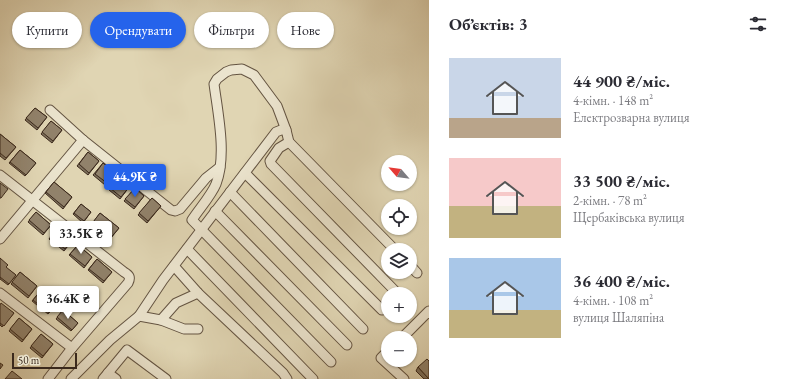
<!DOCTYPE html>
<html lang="uk">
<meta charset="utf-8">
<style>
body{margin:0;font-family:"EB Garamond",serif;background:#f7f7f7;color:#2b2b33;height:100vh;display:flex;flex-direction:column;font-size:15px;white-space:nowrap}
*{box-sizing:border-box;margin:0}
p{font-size:13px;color:#7c7c81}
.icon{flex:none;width:22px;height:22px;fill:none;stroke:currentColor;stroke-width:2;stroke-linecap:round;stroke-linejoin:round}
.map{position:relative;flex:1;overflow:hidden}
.sheet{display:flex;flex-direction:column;background:#fff;width:360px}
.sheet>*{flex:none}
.guide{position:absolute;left:12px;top:12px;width:357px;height:36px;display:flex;gap:8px}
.needle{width:26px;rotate:298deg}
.controls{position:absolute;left:381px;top:155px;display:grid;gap:8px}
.controls a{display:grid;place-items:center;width:36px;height:36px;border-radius:50%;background:#fff;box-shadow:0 1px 3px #0004;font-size:20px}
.scale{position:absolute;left:12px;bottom:10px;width:65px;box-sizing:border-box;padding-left:4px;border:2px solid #3b291c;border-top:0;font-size:11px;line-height:14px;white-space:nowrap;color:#3b291c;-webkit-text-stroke:3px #ebe4ce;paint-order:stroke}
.price{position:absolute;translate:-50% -34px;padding:0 9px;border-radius:4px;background:#fff;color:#222;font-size:13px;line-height:26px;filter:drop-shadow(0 1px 2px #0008)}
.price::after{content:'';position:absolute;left:50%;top:24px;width:12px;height:9px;margin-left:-6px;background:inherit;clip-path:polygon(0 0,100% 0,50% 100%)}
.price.current{background:#2563eb;color:#fff}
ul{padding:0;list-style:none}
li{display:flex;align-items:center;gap:12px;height:100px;padding:0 20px}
li span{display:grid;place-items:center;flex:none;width:112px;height:80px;border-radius:0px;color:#555}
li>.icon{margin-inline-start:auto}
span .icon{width:48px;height:48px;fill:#fffc;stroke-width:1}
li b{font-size:17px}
h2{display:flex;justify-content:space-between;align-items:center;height:48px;padding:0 20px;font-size:17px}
.chip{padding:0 14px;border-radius:18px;background:#fff;box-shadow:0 1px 3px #0004;font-size:14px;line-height:36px}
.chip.current{background:#2563eb;color:#fff}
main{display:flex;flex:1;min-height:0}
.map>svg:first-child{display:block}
</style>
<main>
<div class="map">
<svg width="429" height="379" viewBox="0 0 429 379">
<rect width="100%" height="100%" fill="#e0d5b3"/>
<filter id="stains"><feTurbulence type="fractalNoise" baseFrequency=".005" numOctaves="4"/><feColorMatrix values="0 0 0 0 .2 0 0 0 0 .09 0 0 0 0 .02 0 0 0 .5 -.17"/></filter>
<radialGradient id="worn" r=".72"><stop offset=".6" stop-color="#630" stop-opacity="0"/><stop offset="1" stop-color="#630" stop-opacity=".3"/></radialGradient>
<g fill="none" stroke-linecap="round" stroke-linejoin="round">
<g stroke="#645442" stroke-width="11">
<g id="minor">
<polyline points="50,110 83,140 171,210 175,211 180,209 206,178 220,167"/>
<path d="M286 130 277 106 254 75 242 69 231 70 226 72 217 79 214 84C218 114 227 156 216 184 211 196 199 209 192 220L331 362"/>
<polyline points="289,142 279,148 270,161 271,164 398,294"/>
<polyline points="245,173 382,310"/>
<path d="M0 175 124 272C129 275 131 277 128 283L72 348 48 379"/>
<polyline points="230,192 363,329"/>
<polyline points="215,211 347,345"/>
<polyline points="0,239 83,140"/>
<polyline points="187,249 313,379"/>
<polyline points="410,265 417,273"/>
<polyline points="174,266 198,293 283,373 287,379"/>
<polyline points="0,293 72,348"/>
<polyline points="139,316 161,320 176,303 198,293"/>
<polyline points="161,320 184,329 198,329"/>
<polyline points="402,338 429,311"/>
<polyline points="388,351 381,358 404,379"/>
<polyline points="108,373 116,379"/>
<polyline points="71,379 110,340 139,316 163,280 276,132 281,130 286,130 289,142 395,250"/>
<polyline points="103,379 127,350 166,379"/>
</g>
</g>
<use href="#minor" stroke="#ebe4ce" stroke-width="9"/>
</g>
<g fill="#7d705c" stroke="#3b291c">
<polygon points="35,108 47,117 37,130 25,120"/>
<polygon points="51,121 62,130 52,143 41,134"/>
<polygon points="0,134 16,147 5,160 0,156"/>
<polygon points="20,150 36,163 25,176 9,163"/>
<polygon points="88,152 99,161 88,175 77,166"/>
<polygon points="103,163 115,173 105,185 93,175"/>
<polygon points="119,177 130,186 120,199 109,190"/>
<polygon points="54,182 72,197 63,209 45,193"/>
<polygon points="135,188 144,196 134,209 124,201"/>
<polygon points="152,198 161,206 147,223 138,215"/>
<polygon points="81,204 91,212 83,223 73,214"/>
<polygon points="36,212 51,225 43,235 28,222"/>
<polygon points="100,213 119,228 107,243 89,228"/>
<polygon points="57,228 72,241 64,251 49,239"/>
<polygon points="78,245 92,257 84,268 69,255"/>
<polygon points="0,258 6,268 16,275 8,285 0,279"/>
<polygon points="97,259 112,272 103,283 88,270"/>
<polygon points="20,272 37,286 28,298 11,284"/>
<polygon points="42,289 58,302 48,314 32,301"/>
<polygon points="0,305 14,313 2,327 0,325"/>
<polygon points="63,310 78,323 71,331 56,319"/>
<polygon points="19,318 32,329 22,342 9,331"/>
<polygon points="41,334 53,344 42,358 30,348"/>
<polygon points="418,367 429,379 424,379 416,371"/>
</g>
<g fill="#91826b" stroke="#3b291c">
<polygon points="35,108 47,117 38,128 26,118"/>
<polygon points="51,121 62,130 53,141 42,132"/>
<polygon points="0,134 16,147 6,158 0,153"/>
<polygon points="20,150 36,163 26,175 10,162"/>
<polygon points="88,152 99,161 89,173 79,164"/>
<polygon points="103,163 115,173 107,183 95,174"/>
<polygon points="119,177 130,186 121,197 110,188"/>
<polygon points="54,182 72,197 64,207 46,192"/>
<polygon points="0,183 8,189 1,198 0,198"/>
<polygon points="135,188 144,196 135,207 125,199"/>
<polygon points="152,198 161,206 148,221 139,213"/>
<polygon points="81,204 91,212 84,221 74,213"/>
<polygon points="36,212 51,225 44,233 29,220"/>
<polygon points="100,213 119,228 108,241 90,226"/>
<polygon points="57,228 72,241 65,249 50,237"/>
<polygon points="78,245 92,257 85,266 70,254"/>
<polygon points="0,258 8,265 6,267 16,275 9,284 0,277"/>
<polygon points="97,259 112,272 104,281 89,269"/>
<polygon points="20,272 37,286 29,296 12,282"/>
<polygon points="42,289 58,302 49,313 33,300"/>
<polygon points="1,303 14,313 4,326 0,323 0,305"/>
<polygon points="63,310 78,323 72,330 57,317"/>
<polygon points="19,318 32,329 23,340 10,329"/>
<polygon points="41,334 53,344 43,356 31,346"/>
<polygon points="427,359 429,361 429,379 418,367"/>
<polygon points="0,363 3,365 0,369"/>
<polygon points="12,371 22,379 5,379"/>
</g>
<rect width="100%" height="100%" filter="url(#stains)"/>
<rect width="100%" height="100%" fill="url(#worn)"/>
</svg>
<div class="controls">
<a><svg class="needle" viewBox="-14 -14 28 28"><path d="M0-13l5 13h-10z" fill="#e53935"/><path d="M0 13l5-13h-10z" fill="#7c7c81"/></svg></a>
<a><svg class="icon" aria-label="locate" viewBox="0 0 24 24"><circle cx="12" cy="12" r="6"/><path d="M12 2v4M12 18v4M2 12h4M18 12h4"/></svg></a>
<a><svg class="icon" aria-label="layers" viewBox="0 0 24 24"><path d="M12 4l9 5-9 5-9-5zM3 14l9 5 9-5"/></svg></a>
<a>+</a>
<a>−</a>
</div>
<div class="scale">50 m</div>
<b class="price current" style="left:135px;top:198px">44.9K ₴</b>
<b class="price" style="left:81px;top:255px">33.5K ₴</b>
<b class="price" style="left:68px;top:320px">36.4K ₴</b>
<div class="guide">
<a class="chip">Купити</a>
<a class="chip current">Орендувати</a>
<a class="chip">Фільтри</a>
<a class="chip">Нове</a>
</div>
</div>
<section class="sheet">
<h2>Об’єктів: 3<svg class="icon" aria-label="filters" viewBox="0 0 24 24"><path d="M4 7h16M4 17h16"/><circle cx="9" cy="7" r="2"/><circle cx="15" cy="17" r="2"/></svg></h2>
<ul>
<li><span style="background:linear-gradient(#c9d6e8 75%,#b9a48a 0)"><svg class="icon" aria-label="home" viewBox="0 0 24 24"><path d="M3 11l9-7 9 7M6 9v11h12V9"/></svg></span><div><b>44 900 ₴/міс.</b><p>4-кімн. · 148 m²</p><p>Електрозварна вулиця</p></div></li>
<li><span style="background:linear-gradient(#f6c9c9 60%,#c2b280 0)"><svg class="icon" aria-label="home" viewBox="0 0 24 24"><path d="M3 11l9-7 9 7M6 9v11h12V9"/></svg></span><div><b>33 500 ₴/міс.</b><p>2-кімн. · 78 m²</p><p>Щербаківська вулиця</p></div></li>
<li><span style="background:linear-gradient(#a9c7e8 65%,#c2b280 0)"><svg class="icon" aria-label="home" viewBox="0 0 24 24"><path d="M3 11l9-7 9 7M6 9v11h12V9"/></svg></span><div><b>36 400 ₴/міс.</b><p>4-кімн. · 108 m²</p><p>вулиця Шаляпіна</p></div></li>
</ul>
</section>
</main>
